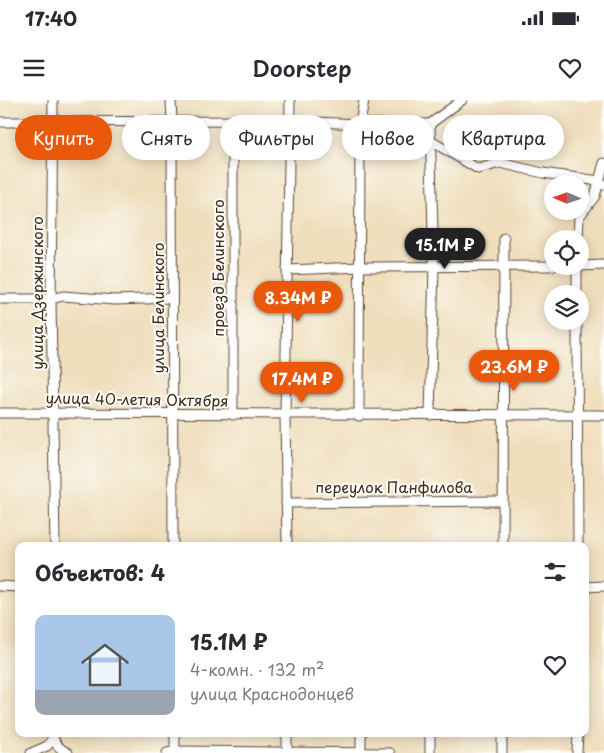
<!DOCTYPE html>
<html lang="ru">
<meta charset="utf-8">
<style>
body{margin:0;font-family:"Playpen Sans",sans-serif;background:#f7f7f7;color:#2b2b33;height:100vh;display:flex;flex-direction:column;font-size:19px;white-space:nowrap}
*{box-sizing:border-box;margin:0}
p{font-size:16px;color:#7c7c81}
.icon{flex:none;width:28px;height:28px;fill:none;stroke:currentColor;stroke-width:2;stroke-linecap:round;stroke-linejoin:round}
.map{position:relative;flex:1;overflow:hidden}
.drawer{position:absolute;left:15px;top:442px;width:574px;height:195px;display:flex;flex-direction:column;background:#fff;border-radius:10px;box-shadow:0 2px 12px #0003}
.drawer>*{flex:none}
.banner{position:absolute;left:15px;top:15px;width:575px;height:45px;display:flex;gap:10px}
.needle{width:32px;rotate:272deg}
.fabs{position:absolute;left:544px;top:75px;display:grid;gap:10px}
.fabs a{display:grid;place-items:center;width:45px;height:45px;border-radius:50%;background:#fff;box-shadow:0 2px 12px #0003;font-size:25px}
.price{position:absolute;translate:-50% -42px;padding:0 11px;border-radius:18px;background:#ea580c;color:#fff;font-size:16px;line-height:32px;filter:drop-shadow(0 1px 2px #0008)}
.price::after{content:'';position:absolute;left:50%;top:30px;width:15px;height:11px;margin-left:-8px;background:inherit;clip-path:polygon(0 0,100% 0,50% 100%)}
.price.selected{background:#222;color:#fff}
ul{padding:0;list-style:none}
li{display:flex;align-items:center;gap:15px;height:125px;padding:0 20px}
li span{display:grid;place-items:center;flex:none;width:140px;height:100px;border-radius:10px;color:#555}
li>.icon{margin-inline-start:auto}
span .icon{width:60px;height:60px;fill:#fffc;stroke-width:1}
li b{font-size:21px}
h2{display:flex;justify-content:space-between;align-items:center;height:60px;padding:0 20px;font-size:21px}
.pill{padding:0 18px;border-radius:22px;background:#fff;box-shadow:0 2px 12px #0003;font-size:18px;line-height:45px}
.pill.selected{background:#ea580c;color:#fff}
.status{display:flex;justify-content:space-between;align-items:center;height:35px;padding:0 25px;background:#fff;direction:ltr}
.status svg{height:14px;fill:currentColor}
header{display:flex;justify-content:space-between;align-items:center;height:65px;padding:0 20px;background:#fff;font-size:22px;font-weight:600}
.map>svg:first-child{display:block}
</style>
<div class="status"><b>17:40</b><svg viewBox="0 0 49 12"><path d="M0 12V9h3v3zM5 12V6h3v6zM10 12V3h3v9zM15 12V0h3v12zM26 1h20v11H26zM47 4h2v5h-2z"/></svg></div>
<header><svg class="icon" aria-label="menu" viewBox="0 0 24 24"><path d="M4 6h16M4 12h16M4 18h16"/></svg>Doorstep<svg class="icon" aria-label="heart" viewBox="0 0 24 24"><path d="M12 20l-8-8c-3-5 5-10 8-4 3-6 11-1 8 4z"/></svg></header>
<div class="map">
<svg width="604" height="653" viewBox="0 0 604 653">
<rect width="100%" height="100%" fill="#fdfcf7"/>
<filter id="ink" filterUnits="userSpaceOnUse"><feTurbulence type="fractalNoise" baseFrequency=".02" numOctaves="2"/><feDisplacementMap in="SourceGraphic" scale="10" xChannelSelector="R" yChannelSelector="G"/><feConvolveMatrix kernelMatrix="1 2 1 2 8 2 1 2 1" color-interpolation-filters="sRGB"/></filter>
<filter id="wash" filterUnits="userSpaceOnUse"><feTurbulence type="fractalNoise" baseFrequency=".0096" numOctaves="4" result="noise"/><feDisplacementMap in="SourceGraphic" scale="20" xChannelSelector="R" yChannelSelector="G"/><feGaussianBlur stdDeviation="1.12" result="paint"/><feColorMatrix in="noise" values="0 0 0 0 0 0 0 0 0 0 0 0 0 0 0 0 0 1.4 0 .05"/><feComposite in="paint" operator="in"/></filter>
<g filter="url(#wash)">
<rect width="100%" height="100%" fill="#efdebc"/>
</g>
<g filter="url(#ink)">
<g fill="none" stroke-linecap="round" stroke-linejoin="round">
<g stroke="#564536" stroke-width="11">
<g id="minor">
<polyline points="53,0 51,199 55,446"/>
<polyline points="171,0 172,22 173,446"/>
<polyline points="0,22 290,21 360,24 430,24"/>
<polyline points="430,24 462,0"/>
<polyline points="431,41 478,69 500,63 543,73 599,81 604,85"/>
<polyline points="578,139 579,117 595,96 604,63"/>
<polyline points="580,166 604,165"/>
<polyline points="287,170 361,167 552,166"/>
<polyline points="577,194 577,166"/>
<polyline points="0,199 51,199 63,196 115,200 172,198"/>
<polyline points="577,221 578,446"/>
<polyline points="0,313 604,315"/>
<polyline points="233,315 233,21"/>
<polyline points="430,315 434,167 430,24"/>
<polyline points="359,316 360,24 364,0"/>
<polyline points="286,403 502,401"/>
<polyline points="287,446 285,315 290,0"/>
<polyline points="503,446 504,138"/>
<polyline points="0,486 19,487"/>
<polyline points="585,487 604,486"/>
<path d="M53 634C53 644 60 649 68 653"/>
<polyline points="175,634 175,651"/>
<polyline points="361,634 361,653"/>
<polyline points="31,653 47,646 53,638"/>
<polyline points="167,653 175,651 390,653"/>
<polyline points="287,653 287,634"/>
<polyline points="430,653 430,634"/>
<polyline points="502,653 502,634"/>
<polyline points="577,653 578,634"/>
</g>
</g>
<use href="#minor" stroke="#fff" stroke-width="9"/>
</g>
</g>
<g text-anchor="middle" stroke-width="4" stroke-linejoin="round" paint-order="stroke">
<g font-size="15" fill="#3b2a1e" stroke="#fdfcf7">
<text transform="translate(219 168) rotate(-90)" y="5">проезд Белинского</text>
<text transform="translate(38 193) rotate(-90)" y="5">улица Дзержинского</text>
<text transform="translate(159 208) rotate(-90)" y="5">улица Белинского</text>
<text transform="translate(137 300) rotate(1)" y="5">улица 40-летия Октября</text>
<text x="394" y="393">переулок Панфилова</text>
</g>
</g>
</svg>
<div class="fabs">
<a><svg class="needle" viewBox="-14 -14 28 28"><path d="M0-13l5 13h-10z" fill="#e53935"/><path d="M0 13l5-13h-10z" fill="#7c7c81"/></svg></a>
<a><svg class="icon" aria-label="locate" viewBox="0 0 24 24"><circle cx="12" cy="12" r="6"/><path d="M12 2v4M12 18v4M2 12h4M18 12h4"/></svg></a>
<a><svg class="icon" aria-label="layers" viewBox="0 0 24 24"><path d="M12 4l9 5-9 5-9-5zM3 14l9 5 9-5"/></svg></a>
</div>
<b class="price selected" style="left:445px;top:170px">15.1M ₽</b>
<b class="price" style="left:298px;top:223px">8.34M ₽</b>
<b class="price" style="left:514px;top:292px">23.6M ₽</b>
<b class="price" style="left:302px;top:304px">17.4M ₽</b>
<div class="banner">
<a class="pill selected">Купить</a>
<a class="pill">Снять</a>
<a class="pill">Фильтры</a>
<a class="pill">Новое</a>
<a class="pill">Квартира</a>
</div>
<section class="drawer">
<h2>Объектов: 4<svg class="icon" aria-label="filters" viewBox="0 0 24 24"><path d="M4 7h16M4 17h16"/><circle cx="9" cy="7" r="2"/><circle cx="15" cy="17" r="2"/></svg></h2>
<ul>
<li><span style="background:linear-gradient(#a9c7e8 75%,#9aa5b1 0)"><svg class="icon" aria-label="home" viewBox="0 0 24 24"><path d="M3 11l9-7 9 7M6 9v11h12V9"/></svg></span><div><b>15.1M ₽</b><p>4-комн. · 132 m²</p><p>улица Краснодонцев</p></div><svg class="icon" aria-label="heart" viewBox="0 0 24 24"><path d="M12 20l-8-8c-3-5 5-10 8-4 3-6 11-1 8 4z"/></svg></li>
</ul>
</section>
</div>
